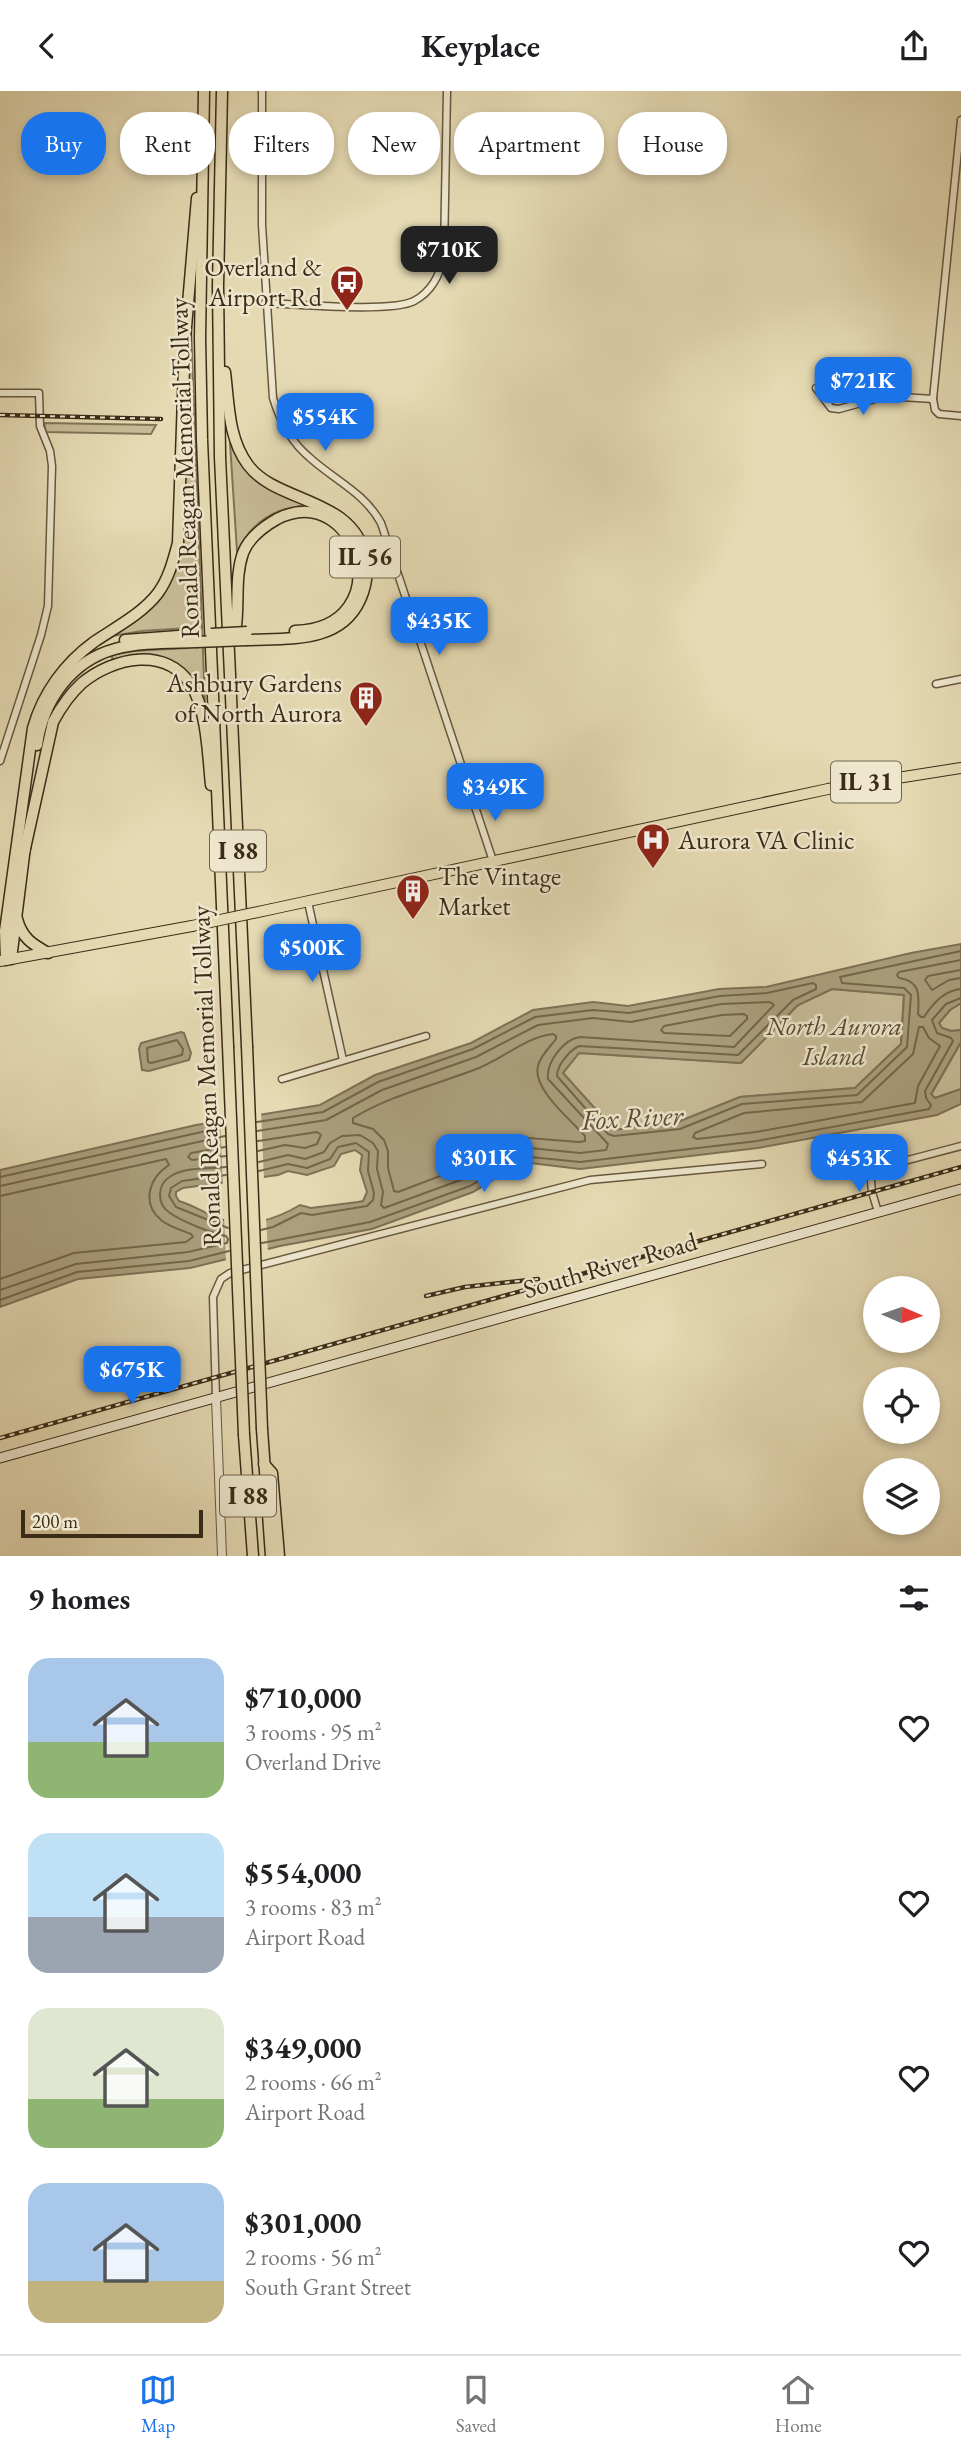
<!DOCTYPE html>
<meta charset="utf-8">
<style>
body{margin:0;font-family:"EB Garamond",serif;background:#f6f6f6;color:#202124;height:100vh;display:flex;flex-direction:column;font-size:26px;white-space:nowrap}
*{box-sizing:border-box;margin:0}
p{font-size:23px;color:#757577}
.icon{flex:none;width:38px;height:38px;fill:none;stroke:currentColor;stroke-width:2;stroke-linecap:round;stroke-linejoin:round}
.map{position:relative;height:1465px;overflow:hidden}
.details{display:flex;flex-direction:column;background:#fff;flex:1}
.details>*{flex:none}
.guide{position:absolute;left:21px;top:21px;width:920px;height:63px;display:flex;gap:14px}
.needle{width:46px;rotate:92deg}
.tools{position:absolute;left:863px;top:1185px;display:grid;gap:14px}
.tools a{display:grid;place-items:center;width:77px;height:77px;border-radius:50%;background:#fff;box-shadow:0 4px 10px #0003;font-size:35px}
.scale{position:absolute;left:21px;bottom:18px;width:182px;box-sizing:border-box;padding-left:7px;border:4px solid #3b2c17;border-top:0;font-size:19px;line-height:24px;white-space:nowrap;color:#3b2c17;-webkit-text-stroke:5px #eee7ce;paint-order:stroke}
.price{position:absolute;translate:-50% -60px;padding:0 16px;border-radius:14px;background:#1a73e8;color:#fff;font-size:23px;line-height:46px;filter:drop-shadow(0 2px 4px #0008)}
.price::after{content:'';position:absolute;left:50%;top:42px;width:21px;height:16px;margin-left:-10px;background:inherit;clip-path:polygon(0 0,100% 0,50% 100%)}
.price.current{background:#222;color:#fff}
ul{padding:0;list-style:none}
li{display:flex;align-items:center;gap:21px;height:175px;padding:0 28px}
li span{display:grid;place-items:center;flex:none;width:196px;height:140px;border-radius:21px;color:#555}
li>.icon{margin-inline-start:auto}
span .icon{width:84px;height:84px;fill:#fffc;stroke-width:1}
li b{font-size:30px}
h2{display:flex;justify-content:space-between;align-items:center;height:84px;padding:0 28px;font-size:30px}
.chip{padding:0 24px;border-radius:28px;background:#fff;box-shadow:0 4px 10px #0003;font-size:24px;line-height:63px}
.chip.current{background:#1a73e8;color:#fff}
header{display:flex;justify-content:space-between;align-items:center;height:91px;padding:0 28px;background:#fff;font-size:32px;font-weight:700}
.tabs{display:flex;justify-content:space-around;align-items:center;height:98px;border-top:2px solid #e0e0e0;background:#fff;font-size:19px;color:#757577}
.tabs a{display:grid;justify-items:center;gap:4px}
.tabs .current{color:#1a73e8}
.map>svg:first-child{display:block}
</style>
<header><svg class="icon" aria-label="back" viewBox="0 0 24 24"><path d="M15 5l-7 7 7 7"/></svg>Keyplace<svg class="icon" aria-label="share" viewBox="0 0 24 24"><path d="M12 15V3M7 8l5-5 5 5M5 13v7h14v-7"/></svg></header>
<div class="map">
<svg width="961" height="1465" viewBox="0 0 961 1465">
<rect width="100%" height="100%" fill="#e5dab3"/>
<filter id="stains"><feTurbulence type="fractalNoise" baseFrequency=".00286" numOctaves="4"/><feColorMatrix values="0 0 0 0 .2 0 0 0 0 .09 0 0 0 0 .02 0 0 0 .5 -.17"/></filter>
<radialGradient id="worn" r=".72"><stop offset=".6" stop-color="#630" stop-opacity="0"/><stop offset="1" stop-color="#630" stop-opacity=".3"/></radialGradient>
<g fill="#c8bc98" stroke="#827458" stroke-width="2">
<path d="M190 235H191L205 615C173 575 170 553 113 569L111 564 133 560 188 557 187 537 142 540 112 545 175 481 182 455Z"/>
<polygon points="44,332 156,334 151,343 46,341"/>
<path d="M230 352 242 373 316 418C290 412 266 422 249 442 245 448 241 455 237 460Z"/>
<polygon points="832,898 904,904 901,953 855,997 740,1006 678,1031 614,1039 563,982 579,962 741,972 798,914"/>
<polygon points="961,912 961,939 951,940 941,937 939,932 950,919"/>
<polygon points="961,951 961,998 935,1007 931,1004"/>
</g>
<g fill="#ab9f7e" stroke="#7e7155" stroke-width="2" fill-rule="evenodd">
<path d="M961 853V912L950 919 939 932 942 937 951 940 961 939V951L931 1003 935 1007 961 998V1013L937 1024 758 1057 580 1078 522 1071 473 1101 372 1138 280 1155 190 1177 78 1188 0 1216V1079L196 1034 320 1014 375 984 471 952 533 919 593 911 628 915 719 898 766 896 911 862ZM832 898 904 904 901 953 855 997 740 1006 678 1031 614 1039 563 982 579 962 741 972 798 914ZM355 1059 362 1064 360 1079 367 1101 363 1110 358 1111 311 1117 300 1114C275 1129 249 1137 220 1128 206 1123 193 1114 179 1110L176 1105V1101L183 1097 278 1084 288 1080 307 1084 334 1075 341 1063Z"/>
<polygon points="181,941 184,942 191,962 189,969 149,980 142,979 139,958 141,952"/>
</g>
<g fill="#e5dab3">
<polygon points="261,1019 264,1089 223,1096 220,1027"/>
<polygon points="224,1125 241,1128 266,1127 268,1161 226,1172"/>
</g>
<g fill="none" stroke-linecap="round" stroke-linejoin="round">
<g stroke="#73664a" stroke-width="2">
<path d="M961 869 899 881 897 884 899 887C921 890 919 905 918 923L921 926H924C933 912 945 899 961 898"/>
<polyline points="961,879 928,885 925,889 932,899 949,889 961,887"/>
<polygon points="744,923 747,925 747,928 730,945 664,942 661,939 664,935 722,924"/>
<polygon points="919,936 923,936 929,947 940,955 918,995 915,1012 756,1041 697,1048 693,1046 695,1042 744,1022 862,1011 913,963"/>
<path d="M553 943 556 945V948C550 956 540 965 538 975 532 998 571 1029 585 1045V1050L579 1051 516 1046 461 1077 398 1101 394 1100 388 1077V1060L384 1049 373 1038 353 1032V1027C393 1003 436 994 479 977 504 967 526 946 553 943Z"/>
<polygon points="177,949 183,958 182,964 151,972 148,971 147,957"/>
<path d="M257 1031 323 1021 378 991 473 958 535 926 593 919 629 922 720 905 767 902 813 892 816 894V898L793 909 738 964 579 955C570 959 557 974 557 985L608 1043 614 1045 680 1038 742 1013 857 1004 907 956 911 904 904 897 842 892 840 886 961 860"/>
<path d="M257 1040 326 1029 382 999 476 966 538 934 593 927 631 931 721 913 770 911 774 914 734 956 580 946C564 948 546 971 548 988L608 1053 606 1059 580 1062 519 1056 466 1087 384 1117 381 1114 383 1101 377 1078 378 1060 373 1052 360 1044 342 1045 330 1052 324 1061 305 1068 288 1064 259 1071"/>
<polyline points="258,1050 317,1041 321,1044 317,1053 305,1057 285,1054 258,1060"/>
<polyline points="225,1056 191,1062 188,1066 192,1069 226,1065"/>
<polyline points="259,1080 288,1073 307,1077 330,1068 338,1056 356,1052 369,1061 368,1080 374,1102 373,1109 367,1115 312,1124 301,1122 273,1136 261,1139"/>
<polyline points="226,1084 182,1090 171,1097 169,1105 176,1116 228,1137"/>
<polyline points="0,1086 224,1036"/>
<polyline points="0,1095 225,1045"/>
<path d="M0 1105 166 1068 169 1074C149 1087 141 1112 161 1129 169 1136 182 1139 191 1143L193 1146 186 1151 74 1162 0 1188"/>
<polyline points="262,1152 370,1131 470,1095 521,1065 580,1071 757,1050 929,1018 931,1014 926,1007 925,1000 953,950 951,947 937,942 932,929 946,913 961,907"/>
<path d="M0 1199 76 1173 188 1161 227 1152 228 1148 226 1145C213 1143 181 1130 170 1122 156 1113 157 1093 171 1085 185 1076 210 1078 226 1076"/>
<polyline points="0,1209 77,1181 189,1170 229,1160"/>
</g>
<g stroke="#66583e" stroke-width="9">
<g id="minor">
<path d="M262 0V134L273 307C280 330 290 350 309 366 334 389 364 401 381 432L493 770"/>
<polyline points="961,29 933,308 935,319 939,323 961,325"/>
<path d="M265 212C295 213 391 222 414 210 433 200 441 182 444 162L447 0"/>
<polyline points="816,297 831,317 839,318 886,305 933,308"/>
<polyline points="0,302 39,302 40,335 50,360 52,375 48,515 41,544 0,670"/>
<polyline points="936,593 961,588"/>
<polyline points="308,811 343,969"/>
<polyline points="282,988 426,945"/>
<polyline points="878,1121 872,1101 870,1079 961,1055"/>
<polyline points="216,1307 213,1206 221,1188 230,1182 590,1089 762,1073"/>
</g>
</g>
<g stroke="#66583e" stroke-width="10">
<polyline id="tertiary" points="216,1307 222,1465"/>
</g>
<g stroke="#3b2c17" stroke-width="11">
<polyline id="secondary" points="0,1367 961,1098"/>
</g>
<g stroke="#3b2c17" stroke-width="12">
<g id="primary">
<polyline points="272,818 828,698 961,677"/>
<polyline points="0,870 192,835"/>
</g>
</g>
<g stroke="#3b2c17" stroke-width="13">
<g id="motorway">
<polyline points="204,0 200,247 202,349 228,955"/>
<polyline points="222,0 218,195 220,366 247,955"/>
<path d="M225 281C229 313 228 347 248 374 277 413 353 405 366 467 368 481 366 496 360 509 340 553 288 547 247 549"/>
<path d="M235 542C240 515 234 488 243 462 249 446 263 436 277 428 358 387 402 537 295 540"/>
<polyline points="125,549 192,544"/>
<path d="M37 654C43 610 71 570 115 558 141 551 169 552 196 551"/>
<path d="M24 762 53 631C61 616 70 603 82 592 114 566 166 555 191 594 207 619 208 665 211 694"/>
<path d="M17 828C22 847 32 853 48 862"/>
<polyline points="11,868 25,756"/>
<path d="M6 869 5 840 33 637C43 602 65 572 94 551 116 536 142 523 158 502 169 487 173 470 178 452L185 248 197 107"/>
<polyline points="262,1338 271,1465"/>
<polyline points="244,1344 253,1465"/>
<polyline points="264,1373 272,1382 279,1465"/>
</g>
</g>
<use href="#minor" stroke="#eee7ce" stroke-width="6"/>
<use href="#tertiary" stroke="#eee7ce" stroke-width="8"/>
<use href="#secondary" stroke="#eee7ce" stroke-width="9"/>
<use href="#primary" stroke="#e5dab3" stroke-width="10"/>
<use href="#motorway" stroke="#e5dab3" stroke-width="10"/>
<g stroke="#3b2c17" stroke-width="4.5">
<g id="rail">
<polyline points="0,324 161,328"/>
<polyline points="426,1205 465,1196 538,1188"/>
<polyline points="0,1347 961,1076"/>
</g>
</g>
<use href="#rail" stroke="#eee7ce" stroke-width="2" stroke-dasharray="5" stroke-linecap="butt"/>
<g stroke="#3b2c17" stroke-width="12" stroke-linecap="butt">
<polyline id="primary-bridge" points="192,835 272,818"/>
</g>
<g stroke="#3b2c17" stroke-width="13" stroke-linecap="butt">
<g id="motorway-bridge">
<polyline points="211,543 247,541"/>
<polyline points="196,551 247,549"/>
<polyline points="228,955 244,1344"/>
<polyline points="247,955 262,1338"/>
</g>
</g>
<use href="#primary-bridge" stroke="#e5dab3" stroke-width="10"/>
<use href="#motorway-bridge" stroke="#e5dab3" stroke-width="10"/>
</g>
<defs>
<g id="bus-pin" transform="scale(1.75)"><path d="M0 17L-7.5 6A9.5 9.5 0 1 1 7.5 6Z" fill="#8f2418" stroke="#eee7ce"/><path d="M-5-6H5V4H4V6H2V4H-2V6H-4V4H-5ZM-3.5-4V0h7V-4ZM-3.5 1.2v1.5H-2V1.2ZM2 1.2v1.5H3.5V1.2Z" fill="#fff"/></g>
<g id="building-pin" transform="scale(1.75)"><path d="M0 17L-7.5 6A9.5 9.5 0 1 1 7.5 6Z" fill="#8f2418" stroke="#eee7ce"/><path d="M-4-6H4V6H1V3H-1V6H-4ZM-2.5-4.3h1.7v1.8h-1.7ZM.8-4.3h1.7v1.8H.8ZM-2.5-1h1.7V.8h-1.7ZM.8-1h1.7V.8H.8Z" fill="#fff"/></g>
<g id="hospital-pin" transform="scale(1.75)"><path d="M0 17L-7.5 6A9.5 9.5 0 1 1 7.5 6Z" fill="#8f2418" stroke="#eee7ce"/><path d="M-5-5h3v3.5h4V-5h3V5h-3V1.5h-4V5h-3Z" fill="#fff"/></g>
</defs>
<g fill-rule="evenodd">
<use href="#bus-pin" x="347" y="191"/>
<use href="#building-pin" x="366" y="607"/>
<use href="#hospital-pin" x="653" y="749"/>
<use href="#building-pin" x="413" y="800"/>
</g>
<g text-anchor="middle" stroke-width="5" stroke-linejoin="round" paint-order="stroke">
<g fill="#eee7ce" stroke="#71644e" stroke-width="2">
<rect x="330" y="445.5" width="70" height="41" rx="5"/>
<rect x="831" y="670.5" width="70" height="41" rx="5"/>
<rect x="210" y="739.5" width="56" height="41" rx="5"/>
<rect x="220" y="1384.5" width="56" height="41" rx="5"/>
</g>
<g font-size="24" font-weight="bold" fill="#3b2c17">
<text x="365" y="474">IL 56</text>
<text x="866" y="699">IL 31</text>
<text x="238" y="768">I 88</text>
<text x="248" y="1413">I 88</text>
</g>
<g font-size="26" fill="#3b2c17" stroke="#eee7ce" text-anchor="end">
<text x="322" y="185">Overland &amp;<tspan x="322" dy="30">Airport Rd</tspan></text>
<text x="342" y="601">Ashbury Gardens<tspan x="342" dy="30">of North Aurora</tspan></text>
<text x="678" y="758" text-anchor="start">Aurora VA Clinic</text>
<text x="438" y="794" text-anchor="start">The Vintage<tspan x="438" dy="30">Market</tspan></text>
</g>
<g font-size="26" fill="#3b2c17" stroke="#eee7ce">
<text transform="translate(184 377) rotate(-92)" y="9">Ronald Reagan Memorial Tollway</text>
<text transform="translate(206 985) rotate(-92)" y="9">Ronald Reagan Memorial Tollway</text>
<text transform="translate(610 1174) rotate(-16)" y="9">South River Road</text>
</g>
<g font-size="26" font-style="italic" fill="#574931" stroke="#eee7ce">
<text x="834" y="944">North Aurora<tspan x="834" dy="30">Island</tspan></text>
</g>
<g font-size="28" font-style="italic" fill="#5d4e36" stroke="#eee7ce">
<text transform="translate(632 1026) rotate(-3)" y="10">Fox River</text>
</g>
</g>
<rect width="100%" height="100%" filter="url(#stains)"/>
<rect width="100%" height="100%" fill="url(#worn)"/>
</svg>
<div class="tools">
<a><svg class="needle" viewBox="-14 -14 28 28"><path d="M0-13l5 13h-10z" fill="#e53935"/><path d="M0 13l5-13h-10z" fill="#757577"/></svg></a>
<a><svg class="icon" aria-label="locate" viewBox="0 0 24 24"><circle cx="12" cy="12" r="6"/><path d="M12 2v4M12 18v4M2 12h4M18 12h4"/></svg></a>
<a><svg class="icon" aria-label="layers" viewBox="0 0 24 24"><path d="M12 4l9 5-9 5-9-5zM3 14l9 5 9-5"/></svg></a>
</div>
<div class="scale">200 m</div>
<b class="price current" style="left:449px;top:195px">$710K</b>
<b class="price" style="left:863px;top:326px">$721K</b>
<b class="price" style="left:325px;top:362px">$554K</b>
<b class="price" style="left:439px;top:566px">$435K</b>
<b class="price" style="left:495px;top:732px">$349K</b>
<b class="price" style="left:312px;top:893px">$500K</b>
<b class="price" style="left:484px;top:1103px">$301K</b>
<b class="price" style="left:859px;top:1103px">$453K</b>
<b class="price" style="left:132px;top:1315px">$675K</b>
<div class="guide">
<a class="chip current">Buy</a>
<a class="chip">Rent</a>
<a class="chip">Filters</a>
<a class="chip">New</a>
<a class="chip">Apartment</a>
<a class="chip">House</a>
</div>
</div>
<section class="details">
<h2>9 homes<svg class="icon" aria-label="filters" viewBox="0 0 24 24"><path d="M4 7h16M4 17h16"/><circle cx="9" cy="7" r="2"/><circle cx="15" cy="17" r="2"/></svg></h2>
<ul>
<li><span style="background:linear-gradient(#a9c7e8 60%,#8fb573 0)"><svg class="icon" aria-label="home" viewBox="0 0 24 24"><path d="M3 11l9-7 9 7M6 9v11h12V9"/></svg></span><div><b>$710,000</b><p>3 rooms · 95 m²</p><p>Overland Drive</p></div><svg class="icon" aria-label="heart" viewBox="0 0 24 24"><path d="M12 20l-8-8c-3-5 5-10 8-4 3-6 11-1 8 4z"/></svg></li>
<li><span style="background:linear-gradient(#bfe0f5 60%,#9aa5b1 0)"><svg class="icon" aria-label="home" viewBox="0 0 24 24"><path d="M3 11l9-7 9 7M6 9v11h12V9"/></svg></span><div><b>$554,000</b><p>3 rooms · 83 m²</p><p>Airport Road</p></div><svg class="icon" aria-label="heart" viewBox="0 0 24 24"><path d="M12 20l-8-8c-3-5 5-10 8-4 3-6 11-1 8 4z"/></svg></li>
<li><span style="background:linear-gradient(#dfe7d0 65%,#8fb573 0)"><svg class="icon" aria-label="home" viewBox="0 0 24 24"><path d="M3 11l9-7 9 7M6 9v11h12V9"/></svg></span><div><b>$349,000</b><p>2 rooms · 66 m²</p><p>Airport Road</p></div><svg class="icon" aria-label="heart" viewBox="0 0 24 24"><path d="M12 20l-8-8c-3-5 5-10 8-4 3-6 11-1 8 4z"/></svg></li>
<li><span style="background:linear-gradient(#a9c7e8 70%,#c2b280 0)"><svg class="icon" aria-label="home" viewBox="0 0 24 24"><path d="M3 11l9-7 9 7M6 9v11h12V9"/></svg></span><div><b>$301,000</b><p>2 rooms · 56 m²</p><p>South Grant Street</p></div><svg class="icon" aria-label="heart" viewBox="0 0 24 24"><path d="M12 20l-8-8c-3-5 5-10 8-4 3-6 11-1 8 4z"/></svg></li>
</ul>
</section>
<nav class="tabs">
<a class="current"><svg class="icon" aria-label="map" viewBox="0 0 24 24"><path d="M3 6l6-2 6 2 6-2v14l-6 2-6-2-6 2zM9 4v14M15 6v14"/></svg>Map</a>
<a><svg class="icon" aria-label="saved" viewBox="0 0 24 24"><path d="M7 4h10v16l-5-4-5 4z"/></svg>Saved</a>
<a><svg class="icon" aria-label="home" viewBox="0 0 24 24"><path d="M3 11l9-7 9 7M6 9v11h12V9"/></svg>Home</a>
</nav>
